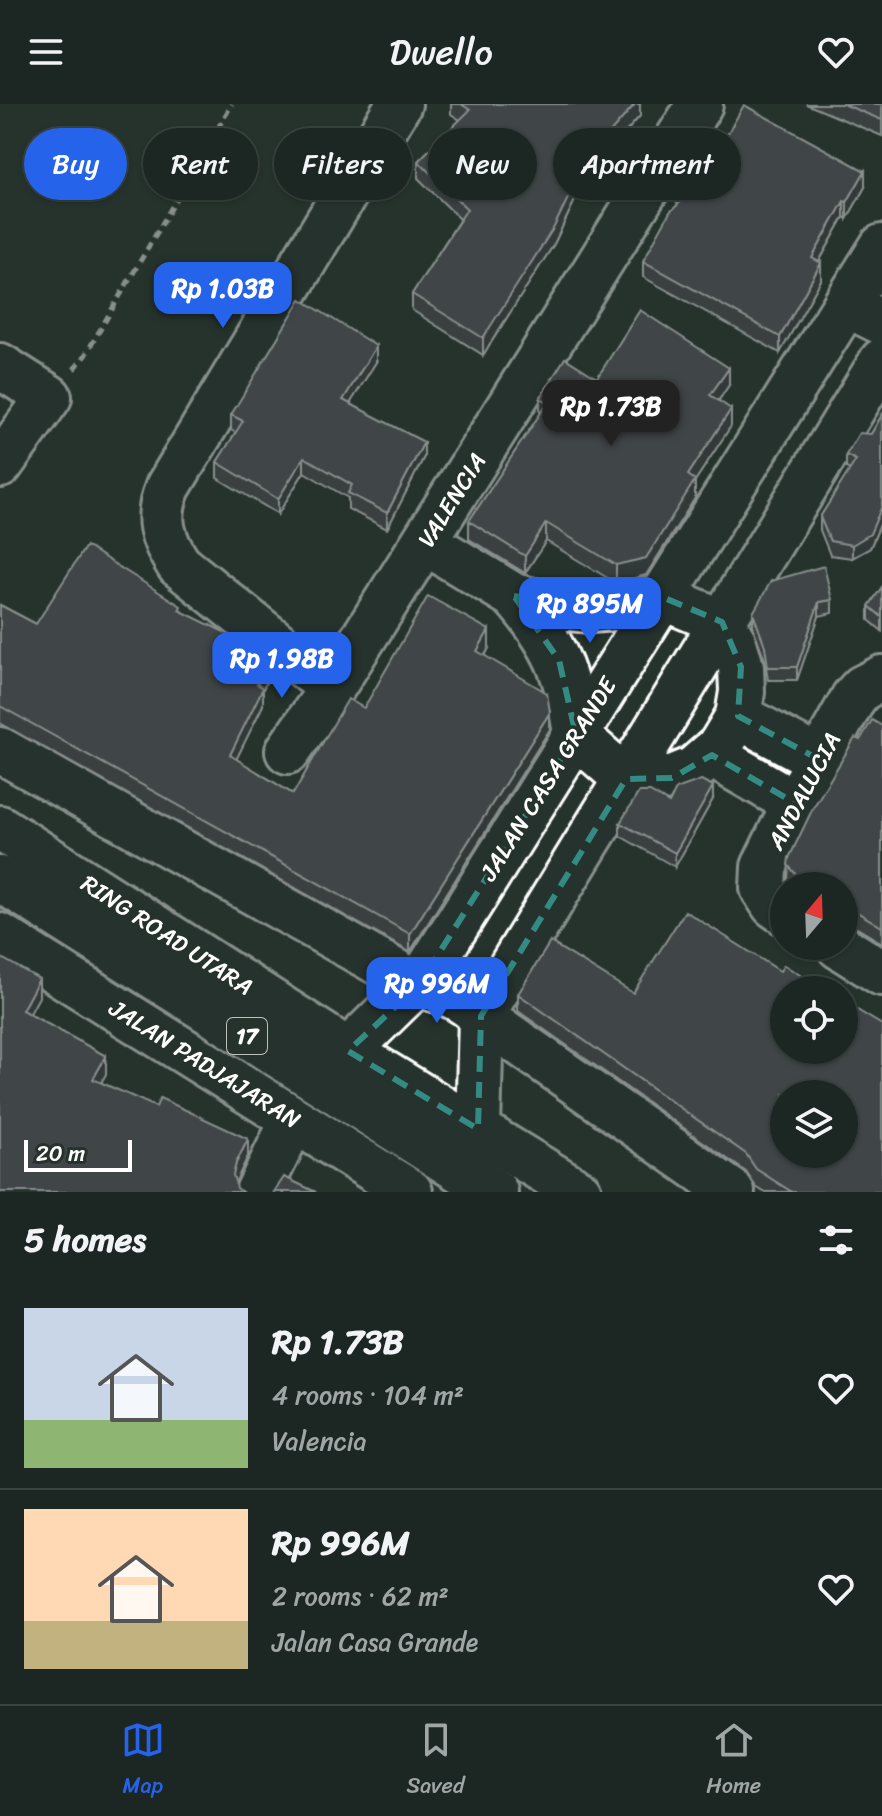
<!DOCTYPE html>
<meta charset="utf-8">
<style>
body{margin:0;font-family:Sriracha,sans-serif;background:#29322f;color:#f1f3f6;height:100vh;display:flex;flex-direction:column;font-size:30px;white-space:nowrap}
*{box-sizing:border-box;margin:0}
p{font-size:26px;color:#a0a5a5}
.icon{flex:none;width:44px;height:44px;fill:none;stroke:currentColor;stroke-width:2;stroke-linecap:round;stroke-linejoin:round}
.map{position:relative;height:1088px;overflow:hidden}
.side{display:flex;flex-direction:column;background:#1c2622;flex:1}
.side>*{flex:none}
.hud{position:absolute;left:24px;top:24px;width:834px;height:72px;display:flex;gap:16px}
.needle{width:52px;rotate:19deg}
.controls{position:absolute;left:770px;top:768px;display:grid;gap:16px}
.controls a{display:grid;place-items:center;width:88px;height:88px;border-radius:50%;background:#1c2622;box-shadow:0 2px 6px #0004,0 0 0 2px #3a4340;font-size:40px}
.scale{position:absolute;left:24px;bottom:20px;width:108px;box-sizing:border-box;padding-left:8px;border:4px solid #fff;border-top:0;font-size:22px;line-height:28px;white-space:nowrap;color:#fff;-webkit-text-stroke:6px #26332d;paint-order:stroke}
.price{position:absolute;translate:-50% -68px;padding:0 18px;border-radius:16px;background:#2563eb;color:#fff;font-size:26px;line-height:52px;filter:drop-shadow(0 2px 4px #0008)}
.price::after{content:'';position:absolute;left:50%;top:48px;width:24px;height:18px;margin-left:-12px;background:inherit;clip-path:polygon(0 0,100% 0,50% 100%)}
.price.selected{background:#222;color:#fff}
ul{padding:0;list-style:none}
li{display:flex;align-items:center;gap:24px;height:200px;padding:0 24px}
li+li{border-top:2px solid #3a4340}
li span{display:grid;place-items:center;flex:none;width:224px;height:160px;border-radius:0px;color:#555}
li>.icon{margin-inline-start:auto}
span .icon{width:96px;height:96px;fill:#fffc;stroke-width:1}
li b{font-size:34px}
h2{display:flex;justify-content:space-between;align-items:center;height:96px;padding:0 24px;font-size:34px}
.tag{padding:0 28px;border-radius:36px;background:#1c2622;box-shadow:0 2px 6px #0004,0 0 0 2px #3a4340;font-size:28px;line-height:72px}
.tag.selected{background:#2563eb;color:#fff}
header{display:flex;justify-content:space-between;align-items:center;height:104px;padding:0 24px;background:#1c2622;font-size:36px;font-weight:600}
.dock{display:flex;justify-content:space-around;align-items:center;height:112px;border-top:2px solid #3a4340;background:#1c2622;font-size:22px;color:#a0a5a5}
.dock a{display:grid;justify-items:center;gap:4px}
.dock .selected{color:#2563eb}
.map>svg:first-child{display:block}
</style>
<header><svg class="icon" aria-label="menu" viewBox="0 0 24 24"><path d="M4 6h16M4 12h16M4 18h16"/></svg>Dwello<svg class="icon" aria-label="heart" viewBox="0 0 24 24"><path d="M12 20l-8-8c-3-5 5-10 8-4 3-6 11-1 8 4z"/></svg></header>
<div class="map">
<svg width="882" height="1088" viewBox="0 0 882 1088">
<rect width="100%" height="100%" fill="#26332d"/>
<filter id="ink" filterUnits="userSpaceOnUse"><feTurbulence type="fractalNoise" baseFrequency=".0125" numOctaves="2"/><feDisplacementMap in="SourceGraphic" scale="16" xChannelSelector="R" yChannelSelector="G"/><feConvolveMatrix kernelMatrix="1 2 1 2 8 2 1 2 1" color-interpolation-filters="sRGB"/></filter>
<g filter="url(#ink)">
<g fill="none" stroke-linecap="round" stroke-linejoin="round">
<g stroke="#fff" stroke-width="50">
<g id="minor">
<path d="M399 0 168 383C155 414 162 435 179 461L332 584 700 0"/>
<polyline points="846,200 882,218"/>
<polyline points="0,262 49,293 0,361"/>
<path d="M425 438 514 492 551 502 589 506 626 503 662 493 722 518 734 539 741 563 742 588 738 612 720 642 694 665 672 674 649 677 626 675 576 631C568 569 555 539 514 492"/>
<polyline points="738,612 820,656"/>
<path d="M0 646 419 881C445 887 462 894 481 912L732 1088"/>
<polyline points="288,647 332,584"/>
<polyline points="712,651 795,699"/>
<polyline points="784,808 774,801 763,784 764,763 795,699 854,593 862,584 882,574"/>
<polyline points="839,842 882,869"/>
<polyline points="348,947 407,889 419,881 882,143"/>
<polyline points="478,1025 481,912 882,257"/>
<polyline points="258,1088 284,1035"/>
</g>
</g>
<g stroke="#fff" stroke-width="50">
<g id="highway">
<polyline points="0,724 348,947 579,1088"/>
<polyline points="0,775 495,1088"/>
<polyline points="0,832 410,1088"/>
</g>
</g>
<polyline stroke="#fff" stroke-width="5" stroke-dasharray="8 6" stroke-linecap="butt" points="74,265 83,255 232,0"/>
<use href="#minor" stroke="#26332d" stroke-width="44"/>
<use href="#highway" stroke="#26332d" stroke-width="44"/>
</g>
<g fill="#524f58" stroke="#fff" stroke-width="2">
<polygon points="451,0 640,0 640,12 587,71 554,140 483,251 412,206 412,190 460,115 418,74 418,57 460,16 451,10"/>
<polygon points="806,0 882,0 882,32"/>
<polygon points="865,83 847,115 844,113 819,158 821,176 780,249 643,173 643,157 677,101 677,87"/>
<polygon points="376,258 350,299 424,353 387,425 348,405 348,394 304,368 278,410 217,374 217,358 236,329 231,326 231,311"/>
<polygon points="597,274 729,281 719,296 731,322 695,377 695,394 646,471 616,479 546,437 525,469 469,435 469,417 540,310 540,294"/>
<polygon points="882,311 882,416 870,444 852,454 830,451 820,426 820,413 850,366 846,364 846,351 871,330"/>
<polygon points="882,483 882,527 869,516 869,502"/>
<polygon points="832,496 832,509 819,512 797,576 768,576 765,556 753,523 753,509"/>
<polygon points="0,501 36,520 181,507 271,569 263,585 263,601 236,655 293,690 364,604 489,544 485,552 550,625 410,848 0,619"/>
<polygon points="882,622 882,839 852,821 844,818 844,782 793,782 788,777 789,754 860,636"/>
<polygon points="713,695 675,763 620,732 620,719 669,699"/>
<polygon points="518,890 882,1088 764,1088 756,1083 746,1068 518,907"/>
</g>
<g fill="#424047" stroke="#fff" stroke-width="2">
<polygon points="635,0 640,0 640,12 587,71 554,140 483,251 483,234 587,55"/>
<polygon points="865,67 865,83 847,115 847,98"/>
<polygon points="844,97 844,113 812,170 812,154"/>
<polygon points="821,159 821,176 780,249 780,233"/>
<polygon points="376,242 376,258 343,311 343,296"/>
<polygon points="729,264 729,281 710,309 710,291"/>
<polygon points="731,305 731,322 695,377 695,394 646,471 616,479 616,461 688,371"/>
<polygon points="424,338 424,353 387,425 387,409"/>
<polygon points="304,353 304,368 278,410 278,395"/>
<polygon points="882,402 882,416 870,444 852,454 852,441"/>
<polygon points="546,419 546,437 525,469 525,452"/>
<polygon points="819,498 819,512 797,576 797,563"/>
<polygon points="489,526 489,544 477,565 477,547"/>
<polygon points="271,551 271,569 263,585 263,601 230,668 230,651 257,580"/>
<polygon points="550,608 550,625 410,848 410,830"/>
<polygon points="713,682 713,695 675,763 675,749"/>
<polygon points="39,875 39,893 22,924 22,906"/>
<polygon points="106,952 106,970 93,993 93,975"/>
<polygon points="248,1035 248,1052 236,1077 233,1088 233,1071 236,1059"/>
</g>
<g fill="#5f5c66" stroke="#fff" stroke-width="2" fill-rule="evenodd">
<polygon points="461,0 635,0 587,55 554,123 483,234 412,190 467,105 418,57 470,6"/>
<polygon points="843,0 882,0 882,16"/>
<polygon points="744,1 865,67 847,98 844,97 812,154 821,159 780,233 643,157 670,108 685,94 677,87 714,53"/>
<polygon points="301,195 376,242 343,296 424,338 387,409 348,389 352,381 304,353 278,395 217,358 243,317 231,311"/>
<polygon points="640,206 729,264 710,291 731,305 688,371 695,376 646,454 616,461 546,419 525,452 469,417 548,298 540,294 565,254 597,274"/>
<polygon points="882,311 882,402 870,430 852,441 830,437 820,413 856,356 846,351 859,329 871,330"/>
<polygon points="86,442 181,502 179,506 271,551 257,580 263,584 230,651 293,690 348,595 364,604 428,492 489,526 477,547 547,589 550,608 410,830 0,602 0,501 36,520"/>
<polygon points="824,462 832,496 819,498 797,563 768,563 765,542 753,509 771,477"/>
<polygon points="882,483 882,513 869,502"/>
<polygon points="872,616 882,622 882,823 852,805 844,802 844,782 806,782 788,761 789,754 813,704 855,634 860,636"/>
<polygon points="701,676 713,682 675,749 620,719 639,688 650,688 669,699 676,685"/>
<path d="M685 807 780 867 784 861 824 886H784V946H844V898L882 921V1088H792L756 1065 746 1050 518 890 550 838 633 889ZM784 990H844V1050H784Z"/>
<polygon points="0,853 39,875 22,906 106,952 93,975 156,1003 160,994 248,1035 236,1059 233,1071 237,1084 242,1088 0,1088"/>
<polygon points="284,1073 316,1088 274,1088"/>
</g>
</g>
<path d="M0 0H882V1088H0ZM514 492 589 506 662 493 722 518 741 563 738 612 820 656 795 699 712 651 672 674 626 675 481 912 478 1025 348 947 419 881 576 631 559 556Z" fill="#26332d" fill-opacity=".55" fill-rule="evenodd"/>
<path fill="none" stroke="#338b84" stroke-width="6" stroke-dasharray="16 10" stroke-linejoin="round" d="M514 492 589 506 662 493 722 518 741 563 738 612 820 656 795 699 712 651 672 674 626 675 481 912 478 1025 348 947 419 881 576 631 559 556Z"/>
<g text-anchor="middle" stroke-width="7" stroke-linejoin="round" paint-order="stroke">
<rect fill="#26332d" stroke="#bec2c0" stroke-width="2" x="227" y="914" width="40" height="36" rx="6"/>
<g font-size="22" font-weight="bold" fill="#fff">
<text x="247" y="940">17</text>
</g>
<g font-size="24" fill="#fff" stroke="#26332d">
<text transform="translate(452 396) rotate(-58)" y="8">VALENCIA</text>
<text transform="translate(548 675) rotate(-58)" y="8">JALAN CASA GRANDE</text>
<text transform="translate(804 687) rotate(-62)" y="8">ANDALUCIA</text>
<text transform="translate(167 831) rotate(33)" y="8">RING ROAD UTARA</text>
<text transform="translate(205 960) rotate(32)" y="8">JALAN PADJAJARAN</text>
</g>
</g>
</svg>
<div class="controls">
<a><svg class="needle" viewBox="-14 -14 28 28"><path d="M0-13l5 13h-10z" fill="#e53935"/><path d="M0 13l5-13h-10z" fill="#a0a5a5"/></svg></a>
<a><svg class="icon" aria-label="locate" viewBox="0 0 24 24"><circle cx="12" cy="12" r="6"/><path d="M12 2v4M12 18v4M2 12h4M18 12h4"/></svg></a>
<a><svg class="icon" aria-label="layers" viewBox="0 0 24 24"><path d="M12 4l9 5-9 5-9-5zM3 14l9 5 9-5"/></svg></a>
</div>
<div class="scale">20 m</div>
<b class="price" style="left:223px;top:226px">Rp 1.03B</b>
<b class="price selected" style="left:611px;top:344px">Rp 1.73B</b>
<b class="price" style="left:590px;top:541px">Rp 895M</b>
<b class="price" style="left:282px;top:596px">Rp 1.98B</b>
<b class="price" style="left:437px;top:921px">Rp 996M</b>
<div class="hud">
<a class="tag selected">Buy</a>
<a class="tag">Rent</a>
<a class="tag">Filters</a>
<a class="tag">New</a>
<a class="tag">Apartment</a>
</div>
</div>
<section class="side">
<h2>5 homes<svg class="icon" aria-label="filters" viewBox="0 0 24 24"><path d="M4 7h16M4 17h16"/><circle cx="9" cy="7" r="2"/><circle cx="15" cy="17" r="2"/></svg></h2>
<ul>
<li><span style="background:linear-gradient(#c9d6e8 70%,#8fb573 0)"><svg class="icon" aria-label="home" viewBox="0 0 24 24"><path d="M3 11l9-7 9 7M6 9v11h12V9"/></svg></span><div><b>Rp 1.73B</b><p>4 rooms · 104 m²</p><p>Valencia</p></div><svg class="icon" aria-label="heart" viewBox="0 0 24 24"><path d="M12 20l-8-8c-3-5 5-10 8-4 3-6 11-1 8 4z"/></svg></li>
<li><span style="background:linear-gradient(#ffd9b3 70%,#c2b280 0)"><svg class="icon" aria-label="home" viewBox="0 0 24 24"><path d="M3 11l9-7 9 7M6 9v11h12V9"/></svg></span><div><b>Rp 996M</b><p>2 rooms · 62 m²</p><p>Jalan Casa Grande</p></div><svg class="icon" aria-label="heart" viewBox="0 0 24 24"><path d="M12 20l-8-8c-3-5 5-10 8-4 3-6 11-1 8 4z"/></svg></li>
</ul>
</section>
<nav class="dock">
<a class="selected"><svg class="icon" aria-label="map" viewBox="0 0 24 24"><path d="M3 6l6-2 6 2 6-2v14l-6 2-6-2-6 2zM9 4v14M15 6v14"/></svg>Map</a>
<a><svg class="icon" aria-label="saved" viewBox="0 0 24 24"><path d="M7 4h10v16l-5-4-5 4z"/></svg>Saved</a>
<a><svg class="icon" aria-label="home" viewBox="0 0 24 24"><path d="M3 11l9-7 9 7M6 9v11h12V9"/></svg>Home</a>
</nav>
